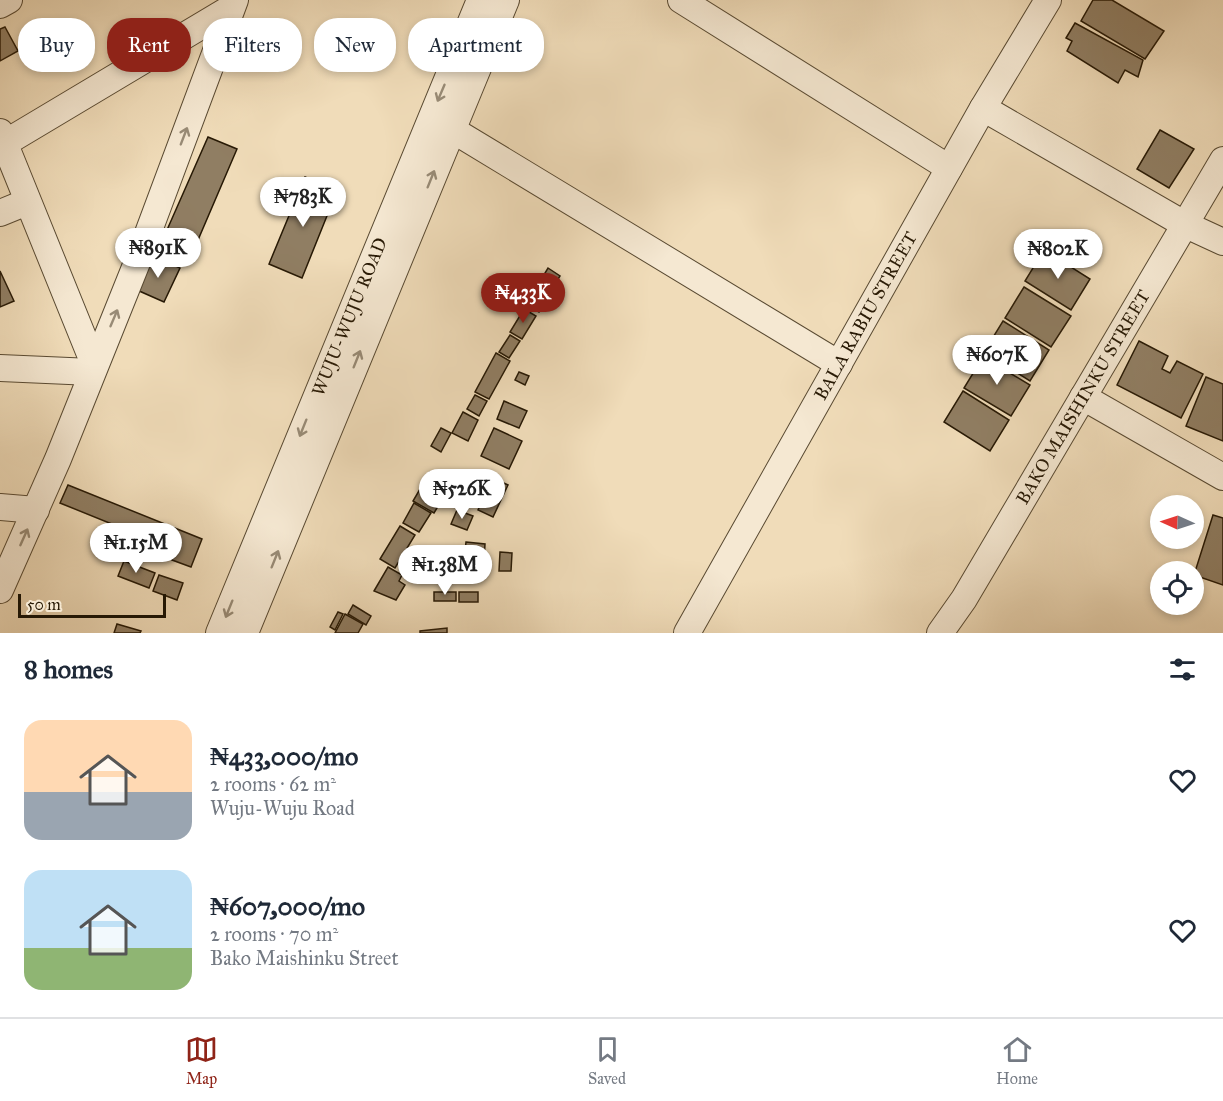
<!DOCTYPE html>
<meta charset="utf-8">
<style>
body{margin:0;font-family:"IM FELL Great Primer",serif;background:#f6f6f7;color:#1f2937;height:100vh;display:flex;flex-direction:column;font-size:22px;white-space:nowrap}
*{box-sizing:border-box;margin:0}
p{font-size:20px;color:#747a83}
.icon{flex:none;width:33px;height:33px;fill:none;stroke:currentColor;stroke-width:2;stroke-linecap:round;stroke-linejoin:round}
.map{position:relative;height:633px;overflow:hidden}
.panel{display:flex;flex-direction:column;background:#fff;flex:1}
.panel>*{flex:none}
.guide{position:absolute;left:18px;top:18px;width:600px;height:54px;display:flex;gap:12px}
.needle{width:39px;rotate:273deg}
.controls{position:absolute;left:1150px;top:495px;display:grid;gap:12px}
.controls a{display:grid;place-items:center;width:54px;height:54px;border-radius:50%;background:#fff;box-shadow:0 3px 9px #0003;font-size:30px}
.scale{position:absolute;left:18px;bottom:15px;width:148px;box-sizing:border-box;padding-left:6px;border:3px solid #271905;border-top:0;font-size:16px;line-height:21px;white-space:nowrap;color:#271905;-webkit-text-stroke:4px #f5e8d2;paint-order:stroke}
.price{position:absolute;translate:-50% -51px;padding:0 14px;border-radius:21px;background:#fff;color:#222;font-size:20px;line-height:39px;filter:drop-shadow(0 2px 3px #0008)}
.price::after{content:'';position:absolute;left:50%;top:36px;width:18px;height:14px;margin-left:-9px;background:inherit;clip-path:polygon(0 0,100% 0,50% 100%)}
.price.selected{background:#8f2418;color:#fff}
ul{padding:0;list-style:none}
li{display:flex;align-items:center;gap:18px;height:150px;padding:0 24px}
li span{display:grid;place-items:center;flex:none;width:168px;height:120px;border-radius:18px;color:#555}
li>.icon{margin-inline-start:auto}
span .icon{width:72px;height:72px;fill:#fffc;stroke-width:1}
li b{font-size:26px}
h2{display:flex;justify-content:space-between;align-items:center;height:72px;padding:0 24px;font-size:26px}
.tag{padding:0 21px;border-radius:24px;background:#fff;box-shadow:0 3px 9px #0003;font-size:21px;line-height:54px}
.tag.selected{background:#8f2418;color:#fff}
.tabs{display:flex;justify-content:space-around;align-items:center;height:84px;border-top:2px solid #e0e1e3;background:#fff;font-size:16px;color:#747a83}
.tabs a{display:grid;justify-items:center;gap:3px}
.tabs .selected{color:#8f2418}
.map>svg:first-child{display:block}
</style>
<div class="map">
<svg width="1223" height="633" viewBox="0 0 1223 633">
<rect width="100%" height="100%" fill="#f0dcb9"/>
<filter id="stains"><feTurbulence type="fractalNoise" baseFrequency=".00333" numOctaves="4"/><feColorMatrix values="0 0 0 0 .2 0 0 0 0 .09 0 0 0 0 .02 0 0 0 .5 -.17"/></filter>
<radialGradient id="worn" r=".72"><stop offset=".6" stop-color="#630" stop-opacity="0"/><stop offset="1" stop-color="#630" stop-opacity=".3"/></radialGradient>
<g fill="#907e63" stroke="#271905" stroke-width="1.5">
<polygon points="1093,0 1112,0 1164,31 1145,59 1081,21"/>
<polygon points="1075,23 1143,60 1138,77 1125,70 1118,83 1067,51 1072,41 1066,38"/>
<polygon points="5,27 18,51 0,61 0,29"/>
<polygon points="1160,130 1194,149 1169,188 1137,169"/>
<polygon points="208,137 237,149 189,261 159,248"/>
<polygon points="305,177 337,191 302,278 269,264"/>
<polygon points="1044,250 1090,279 1071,310 1025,281"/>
<polygon points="153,255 180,268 164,302 137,290"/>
<polygon points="548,268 560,276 548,296 536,288"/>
<polygon points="0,271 14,301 0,307"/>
<polygon points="1024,287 1071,316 1051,347 1005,318"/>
<polygon points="534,289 548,298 539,312 525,304"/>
<polygon points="524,309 536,316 522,339 510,332"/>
<polygon points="1003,321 1049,350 1030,381 984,352"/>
<polygon points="510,335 520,341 509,358 499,352"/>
<polygon points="1139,341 1168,356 1162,369 1170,373 1177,361 1203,374 1181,418 1117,385"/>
<polygon points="496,353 510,361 489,399 475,392"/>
<polygon points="983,357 1030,385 1011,416 964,388"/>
<polygon points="519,372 529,376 525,385 515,380"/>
<polygon points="1206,377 1223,384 1223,441 1186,426"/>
<polygon points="963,391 1009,420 990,451 944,422"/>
<polygon points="475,395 487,401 479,416 467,409"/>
<polygon points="504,401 527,411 519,428 497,419"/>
<polygon points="463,412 478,420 468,441 452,433"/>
<polygon points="441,428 451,433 441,452 431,446"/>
<polygon points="494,428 522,441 509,469 481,456"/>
<polygon points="475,470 489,477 481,494 467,487"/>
<polygon points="430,472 445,481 432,505 437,508 434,513 413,501"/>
<polygon points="492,478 508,485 493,517 478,510"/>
<polygon points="68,485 202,539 191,567 172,560 176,550 60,503"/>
<polygon points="414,503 431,513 419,532 403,523"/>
<polygon points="457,510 473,516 467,530 451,524"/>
<polygon points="1213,515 1223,518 1223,585 1194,575"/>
<polygon points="400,526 415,535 395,568 380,559"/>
<polygon points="466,542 485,544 484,561 470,560 470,552 465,551"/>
<polygon points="446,548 468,554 463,573 441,567"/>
<polygon points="500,552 512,553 511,571 499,571"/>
<polygon points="124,561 155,573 149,588 118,576"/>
<polygon points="388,567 402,575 399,581 405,585 396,600 374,591"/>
<polygon points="159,575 183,583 177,600 153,591"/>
<rect x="434" y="592" width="22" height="9"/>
<rect x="459" y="592" width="19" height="10"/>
<polygon points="353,605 371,616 366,625 348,614"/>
<polygon points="338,612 343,614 335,630 330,627"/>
<polygon points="345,614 363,624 358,633 335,633"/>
<polygon points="117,624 141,631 140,633 114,633"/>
<polygon points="447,628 447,633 420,633 420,631"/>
</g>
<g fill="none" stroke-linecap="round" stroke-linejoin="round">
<g stroke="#594a32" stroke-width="28">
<g id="minor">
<polyline points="681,0 949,168"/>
<polyline points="0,5 9,0"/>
<polyline points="983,108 1184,224 1223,242"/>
<polyline points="451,129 839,364"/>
<polyline points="0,132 94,364"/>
<polyline points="5,143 226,11"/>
<polyline points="0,213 27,202"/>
<polyline points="0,368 92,372"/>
<polyline points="1083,397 1223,477"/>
<polyline points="0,507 36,510"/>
<polyline points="0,590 58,459 138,260 235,0"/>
<path id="s1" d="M219 633 480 0"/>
<polyline points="245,633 506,0"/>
<path id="s2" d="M687 633 983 108 1048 0"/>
<path id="s3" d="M940 633 964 599 1223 160"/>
</g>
</g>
<use href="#minor" stroke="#f5e8d2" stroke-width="26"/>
</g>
<defs><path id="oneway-shaft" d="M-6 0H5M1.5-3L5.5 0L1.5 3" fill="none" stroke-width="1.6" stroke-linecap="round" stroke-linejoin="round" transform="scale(1.5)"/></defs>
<g stroke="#988b76">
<use href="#oneway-shaft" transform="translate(441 93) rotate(113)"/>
<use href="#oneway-shaft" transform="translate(184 136) rotate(-69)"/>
<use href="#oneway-shaft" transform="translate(431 179) rotate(-68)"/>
<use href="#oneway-shaft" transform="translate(114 318) rotate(-67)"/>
<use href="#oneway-shaft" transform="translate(357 359) rotate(-68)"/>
<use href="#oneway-shaft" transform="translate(303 428) rotate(112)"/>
<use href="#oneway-shaft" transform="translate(24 537) rotate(-66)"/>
<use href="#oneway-shaft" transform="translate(275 559) rotate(-68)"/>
<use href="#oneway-shaft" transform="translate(229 609) rotate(112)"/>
</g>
<g text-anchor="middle" stroke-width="4.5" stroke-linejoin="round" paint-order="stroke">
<g font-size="18" fill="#271905" stroke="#f5e8d2">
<text dy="6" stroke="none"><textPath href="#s1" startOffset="342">WUJU-WUJU ROAD</textPath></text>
<text dy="6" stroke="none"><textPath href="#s2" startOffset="364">BALA RABIU STREET</textPath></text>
<text dy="6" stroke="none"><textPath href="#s3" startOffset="276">BAKO MAISHINKU STREET</textPath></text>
</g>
</g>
<rect width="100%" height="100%" filter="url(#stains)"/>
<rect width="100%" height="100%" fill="url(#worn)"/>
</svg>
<div class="controls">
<a><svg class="needle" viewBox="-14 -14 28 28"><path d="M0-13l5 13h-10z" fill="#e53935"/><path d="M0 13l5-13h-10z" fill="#747a83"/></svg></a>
<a><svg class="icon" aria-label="locate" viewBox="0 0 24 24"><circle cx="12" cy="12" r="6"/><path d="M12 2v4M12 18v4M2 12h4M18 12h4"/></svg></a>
</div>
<div class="scale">50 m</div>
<b class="price" style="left:303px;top:228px">₦783K</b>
<b class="price" style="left:158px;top:279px">₦891K</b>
<b class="price" style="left:1058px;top:280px">₦802K</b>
<b class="price selected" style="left:523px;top:324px">₦433K</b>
<b class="price" style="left:997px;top:386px">₦607K</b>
<b class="price" style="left:462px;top:520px">₦526K</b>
<b class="price" style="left:136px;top:574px">₦1.15M</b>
<b class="price" style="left:445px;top:596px">₦1.38M</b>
<div class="guide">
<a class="tag">Buy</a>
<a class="tag selected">Rent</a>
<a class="tag">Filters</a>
<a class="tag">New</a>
<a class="tag">Apartment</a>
</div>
</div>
<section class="panel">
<h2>8 homes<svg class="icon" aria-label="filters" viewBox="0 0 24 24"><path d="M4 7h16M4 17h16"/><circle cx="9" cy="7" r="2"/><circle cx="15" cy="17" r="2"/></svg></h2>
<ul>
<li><span style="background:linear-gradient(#ffd9b3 60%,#9aa5b1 0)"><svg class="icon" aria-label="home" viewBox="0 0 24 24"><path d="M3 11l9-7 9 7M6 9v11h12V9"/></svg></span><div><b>₦433,000/mo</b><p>2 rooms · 62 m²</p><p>Wuju-Wuju Road</p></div><svg class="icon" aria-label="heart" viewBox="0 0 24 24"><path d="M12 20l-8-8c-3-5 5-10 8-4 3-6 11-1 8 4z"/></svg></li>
<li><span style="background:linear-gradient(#bfe0f5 65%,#8fb573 0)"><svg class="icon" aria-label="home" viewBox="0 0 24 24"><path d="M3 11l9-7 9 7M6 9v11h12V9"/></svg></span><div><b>₦607,000/mo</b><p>2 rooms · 70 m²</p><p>Bako Maishinku Street</p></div><svg class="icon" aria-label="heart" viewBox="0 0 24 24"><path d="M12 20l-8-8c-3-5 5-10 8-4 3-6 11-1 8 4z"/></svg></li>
</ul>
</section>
<nav class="tabs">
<a class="selected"><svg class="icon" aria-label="map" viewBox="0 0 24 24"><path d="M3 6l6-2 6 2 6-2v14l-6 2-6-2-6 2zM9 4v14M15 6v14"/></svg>Map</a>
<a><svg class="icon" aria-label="saved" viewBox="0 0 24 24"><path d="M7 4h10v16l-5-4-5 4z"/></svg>Saved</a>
<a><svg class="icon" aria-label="home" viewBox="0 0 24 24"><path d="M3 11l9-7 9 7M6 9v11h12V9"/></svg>Home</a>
</nav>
